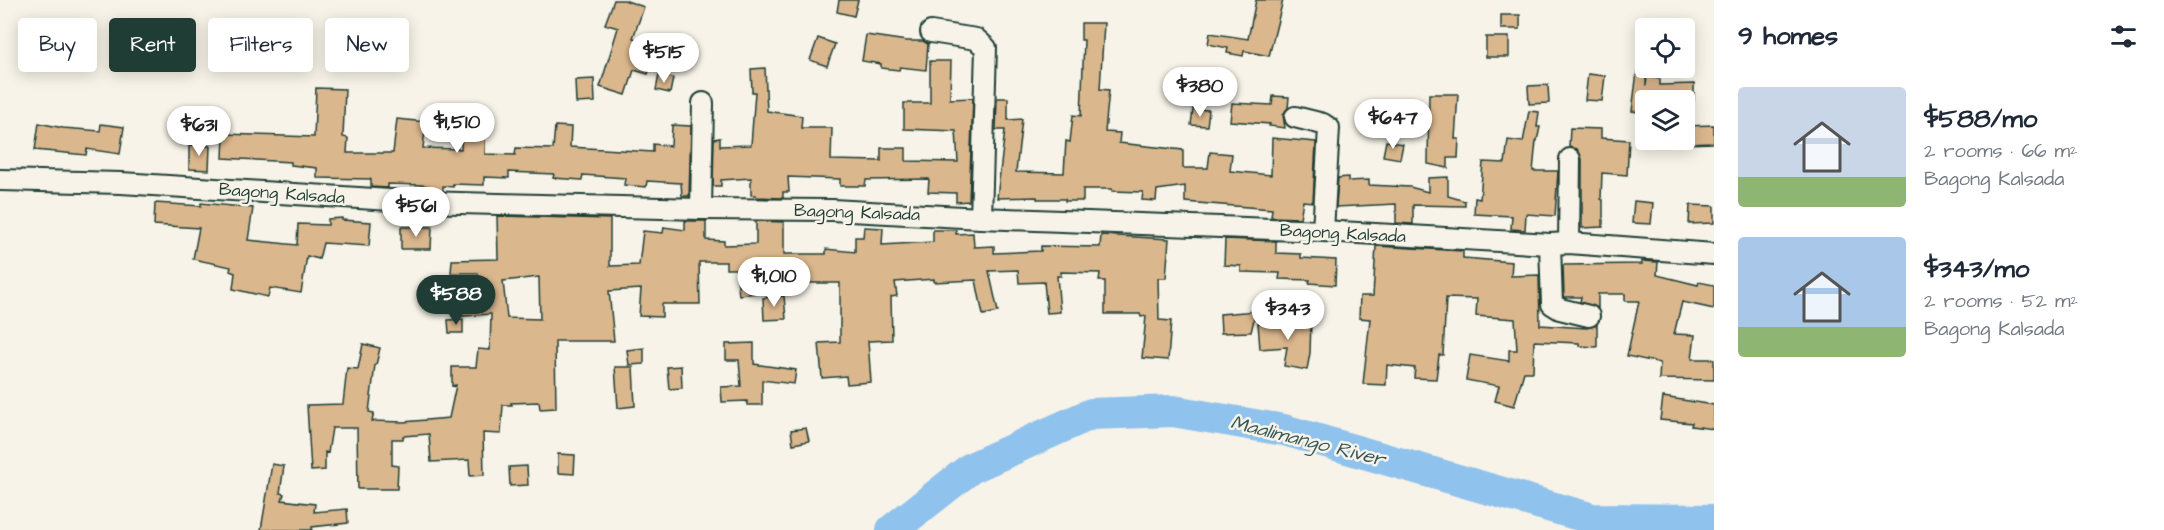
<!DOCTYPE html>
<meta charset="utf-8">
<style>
body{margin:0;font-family:"Architects Daughter",sans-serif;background:#f6f6f7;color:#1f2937;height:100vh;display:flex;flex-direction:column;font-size:22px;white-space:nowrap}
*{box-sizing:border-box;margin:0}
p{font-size:20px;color:#747a83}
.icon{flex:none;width:33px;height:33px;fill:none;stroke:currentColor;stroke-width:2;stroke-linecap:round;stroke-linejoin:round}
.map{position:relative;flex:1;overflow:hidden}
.details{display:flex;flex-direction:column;background:#fff;width:450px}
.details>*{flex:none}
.top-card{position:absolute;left:18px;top:18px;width:570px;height:54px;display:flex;gap:12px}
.tools{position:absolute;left:1635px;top:18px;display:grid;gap:12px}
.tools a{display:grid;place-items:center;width:60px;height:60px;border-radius:6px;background:#fff;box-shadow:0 3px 15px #0003;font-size:30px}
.price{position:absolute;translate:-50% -51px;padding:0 14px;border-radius:21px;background:#fff;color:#222;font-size:20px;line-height:39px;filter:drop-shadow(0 2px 3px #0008)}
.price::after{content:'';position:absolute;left:50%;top:36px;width:18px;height:14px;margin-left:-9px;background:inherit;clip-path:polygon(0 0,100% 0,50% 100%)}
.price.active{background:#1f3d34;color:#fff}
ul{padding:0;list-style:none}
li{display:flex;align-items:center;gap:18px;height:150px;padding:0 24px}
li span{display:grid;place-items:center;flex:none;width:168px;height:120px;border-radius:6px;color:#555}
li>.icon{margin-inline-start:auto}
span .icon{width:72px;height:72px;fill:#fffc;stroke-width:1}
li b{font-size:26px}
h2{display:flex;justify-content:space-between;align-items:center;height:72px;padding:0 24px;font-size:26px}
.pill{padding:0 21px;border-radius:6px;background:#fff;box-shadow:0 3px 15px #0003;font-size:21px;line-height:54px}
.pill.active{background:#1f3d34;color:#fff}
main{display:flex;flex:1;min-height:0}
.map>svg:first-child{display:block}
</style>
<main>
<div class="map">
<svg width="1714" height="530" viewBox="0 0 1714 530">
<rect width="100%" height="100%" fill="#f7f3e8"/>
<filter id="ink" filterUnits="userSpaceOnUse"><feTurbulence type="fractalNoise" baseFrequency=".0167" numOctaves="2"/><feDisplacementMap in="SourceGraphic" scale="12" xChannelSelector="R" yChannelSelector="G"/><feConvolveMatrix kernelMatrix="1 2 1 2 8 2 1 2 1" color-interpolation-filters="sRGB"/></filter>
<g filter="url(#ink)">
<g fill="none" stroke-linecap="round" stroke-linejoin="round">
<polyline stroke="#8fc2ec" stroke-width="32" points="892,530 971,468 1091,414 1173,411 1284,430 1593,519 1714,520"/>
</g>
<g fill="#dbb78d" stroke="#1f3d34" stroke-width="1.5" fill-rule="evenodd">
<polygon points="614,0 624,0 644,7 633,38 657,45 648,74 634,70 626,95 600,87 618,28 605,24"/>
<polygon points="839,0 858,0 854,16 837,12"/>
<polygon points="1256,0 1283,0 1269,56 1244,51 1243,56 1227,53 1228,48 1208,44 1210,33 1248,39"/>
<rect x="1501" y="15" width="19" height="14"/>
<polygon points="1081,23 1104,23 1100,89 1109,90 1105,132 1120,133 1119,143 1183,150 1183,168 1208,168 1210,152 1232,154 1230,171 1271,175 1272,138 1316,142 1313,202 1303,201 1300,218 1271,217 1272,209 1185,202 1185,186 1157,190 1156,201 1142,200 1143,192 1112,191 1112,189 1083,189 1083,201 1065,201 1065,199 1037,199 1037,197 997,198 1005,130 996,130 997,98 1008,98 1008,120 1022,119 1016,172 1064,173 1066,141 1070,142 1073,115 1081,116 1084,40 1081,40"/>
<polygon points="866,35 907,41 923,41 928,44 926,70 900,67 899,70 881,68 881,64 862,61"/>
<rect x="1486" y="37" width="23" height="20"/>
<polygon points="818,38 835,44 827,66 810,60"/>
<polygon points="930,61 951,61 950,99 973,98 969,201 956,202 956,193 928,192 929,179 866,180 865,186 840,186 840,179 788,177 789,192 783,192 783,198 756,197 756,195 751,195 751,178 721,180 721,186 713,186 714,139 720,138 720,146 751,145 755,92 752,92 751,69 765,68 767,111 802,116 801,128 832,128 831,160 881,161 881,148 906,148 906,161 958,162 956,131 904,129 904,103 930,103"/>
<polygon points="1637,72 1646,72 1646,86 1647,77 1660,79 1660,85 1694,84 1694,100 1646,100 1646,113 1632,111"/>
<polygon points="1588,74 1605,76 1602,101 1585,100"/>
<polygon points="659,75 673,78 670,93 656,90"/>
<polygon points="594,79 595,102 576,103 575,80"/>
<polygon points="1548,85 1549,103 1529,104 1528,86"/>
<polygon points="316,88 345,89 343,137 348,138 347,153 393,153 397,119 426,122 423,148 461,149 463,105 486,106 485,154 515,155 516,148 553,149 555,126 571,127 570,147 653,152 653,144 671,146 672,125 691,126 689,196 682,196 681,183 647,181 646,187 624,185 625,178 583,175 582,180 553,178 554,174 509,172 509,178 484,177 484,185 453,184 453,187 443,186 443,191 428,190 428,186 422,185 388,184 388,188 371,187 371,179 317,178 317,168 291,165 291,162 223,158 224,134 314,137"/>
<polygon points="1429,94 1458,94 1455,139 1459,139 1458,158 1448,158 1448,168 1428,164"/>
<polygon points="1273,96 1289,97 1288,108 1283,115 1285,128 1269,126 1270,124 1230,121 1232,103 1272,105"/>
<polygon points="1193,109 1209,110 1207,126 1191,125"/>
<polygon points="1529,111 1539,112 1537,127 1540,127 1537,141 1536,141 1533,171 1558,171 1555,216 1526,214 1525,230 1511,229 1512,216 1474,214 1475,198 1480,199 1483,162 1505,163 1508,140 1523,142"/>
<polygon points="39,123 63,128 100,131 101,124 124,127 120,154 87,149 86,155 35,150"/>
<polygon points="1714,125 1714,143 1684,144 1684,126"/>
<polygon points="1570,128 1601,129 1601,138 1629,140 1627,175 1602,173 1601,199 1603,200 1603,227 1582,228 1582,159 1577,149 1569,147"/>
<polygon points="1386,141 1403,144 1400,159 1383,156"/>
<polygon points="189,145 210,146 209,170 189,169"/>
<polygon points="1348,177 1348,181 1369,180 1369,185 1410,187 1428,192 1428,178 1448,177 1448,196 1465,201 1465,206 1413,205 1413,224 1396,223 1396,204 1336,207 1338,178"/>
<polygon points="1634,201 1653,203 1651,224 1632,223"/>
<polygon points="155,203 201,206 201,203 253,208 248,240 297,245 298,224 328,225 328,219 342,218 342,220 371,222 369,246 323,243 319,259 307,256 301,293 270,288 268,297 233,289 235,273 230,271 231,267 193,259 199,228 154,225"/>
<polygon points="1690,205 1714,206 1714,223 1689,224"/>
<path d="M497 216 610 219V266L639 265 643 231 663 233 664 227 685 230V221H706V240L724 241V245L756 244V221L784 222V254H826V249L855 252V237H863L864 227 883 228 882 245 933 242V230H956V234L973 233 974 247 994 246V253L1041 251V246L1100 247 1101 235 1169 239 1166 278H1158L1159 320 1171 321 1168 360 1142 358 1146 316 1141 317 1140 314H1105V281H1099L1100 273 1061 272V276H1057L1060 312 1047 313 1044 282 1019 283 1018 270 989 271 998 312 983 315 976 280 934 282V279L895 282 897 296 891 297 892 340 868 341 871 382 847 384 846 376 822 378 819 343 840 342V283H793V268L754 269 757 293 739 295 736 269H726V262H699L700 304H662V317L639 316 641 289 609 291 614 341H555L556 408 540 409 539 402 511 403 512 405H503L501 434 483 433 484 475 470 476 469 460 431 462 429 434 403 436V439H392V465L398 466 397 489H358L357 428H332L328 453 325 452V470L311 471 307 405 343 404 347 368 358 369 363 344 380 348 376 365H375L369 412 374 413 372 421 403 422 449 418 456 385 452 386V367H476L478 349 490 350 491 314 453 317 452 301 481 299 478 273H451L452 260 498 259ZM539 277 540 319 507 318 503 281Z"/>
<polygon points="401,227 432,227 431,249 401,249"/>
<polygon points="1225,239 1276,241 1276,253 1301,254 1301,258 1336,260 1335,285 1309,283 1310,280 1279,279 1280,273 1241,272 1241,266 1224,265"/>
<polygon points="1376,246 1463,251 1463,258 1512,262 1511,276 1539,275 1540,325 1587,328 1597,325 1597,347 1579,346 1579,343 1534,341 1533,372 1524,372 1514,406 1495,401 1499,386 1466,380 1470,355 1509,361 1509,350 1517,350 1515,319 1476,316 1477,299 1446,298 1443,355 1439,355 1436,379 1414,378 1415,368 1387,365 1386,385 1363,384 1370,319 1359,318 1360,296 1373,296"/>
<polygon points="1642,261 1658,262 1657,275 1698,285 1699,282 1714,285 1714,309 1682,302 1674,334 1695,335 1692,359 1714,359 1714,380 1659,379 1660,363 1627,356 1639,301 1625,301 1625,294 1598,294 1598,308 1580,302 1581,297 1564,297 1563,265 1642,264"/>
<polygon points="784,296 786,319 764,320 763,298"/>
<polygon points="1256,311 1251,332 1221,333 1220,314"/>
<polygon points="463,319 463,333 449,333 448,320"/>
<polygon points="1285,321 1311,321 1310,353 1307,370 1284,366 1287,347 1260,349 1258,323"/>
<polygon points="754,343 754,364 796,370 794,384 762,380 762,405 747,405 747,401 722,402 721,387 741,386 739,360 726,360 726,344"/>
<polygon points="644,348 644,364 629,365 627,350"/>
<polygon points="681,366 682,388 669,389 667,367"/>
<polygon points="615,367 633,367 635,406 618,408"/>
<polygon points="1663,397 1714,405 1714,429 1691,426 1692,423 1660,420"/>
<polygon points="806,428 809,441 793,444 791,430"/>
<polygon points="558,454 575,455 574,474 558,473"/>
<polygon points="272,464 284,466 280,493 284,494 282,500 315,504 314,512 347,509 348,523 312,527 312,530 261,530"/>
<polygon points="527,466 528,485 510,486 509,467"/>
</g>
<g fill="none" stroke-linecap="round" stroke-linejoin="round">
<g stroke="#1f3d34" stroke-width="24">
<g id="minor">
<polyline points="931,32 976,39 986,48 981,218"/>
<polyline points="1295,117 1323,124 1329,128 1323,231"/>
<polyline points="0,180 121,183 422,202 701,209 832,210 981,218 1323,231 1550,244 1569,243 1714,254"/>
<polyline points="701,209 703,103"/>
<polyline points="1569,243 1570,159"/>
<polyline points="1550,244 1552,304 1560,309 1589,316"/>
</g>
</g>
<use href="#minor" stroke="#f7f3e8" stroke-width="20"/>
</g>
</g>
<g text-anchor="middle" stroke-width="5" stroke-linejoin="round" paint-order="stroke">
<g font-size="18" fill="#1f3d34" stroke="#f7f3e8">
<text transform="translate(282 193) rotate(4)" y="6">Bagong Kalsada</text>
<text transform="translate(857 212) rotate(2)" y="6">Bagong Kalsada</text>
<text transform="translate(1343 233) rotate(3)" y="6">Bagong Kalsada</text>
</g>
<g font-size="20" font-style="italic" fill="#355859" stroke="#f7f3e8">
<text transform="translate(1308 440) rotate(14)" y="7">Maalimango River</text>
</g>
</g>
</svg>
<div class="tools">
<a><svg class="icon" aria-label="locate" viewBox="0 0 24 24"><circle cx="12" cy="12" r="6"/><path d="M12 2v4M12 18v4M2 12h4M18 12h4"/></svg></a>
<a><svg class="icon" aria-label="layers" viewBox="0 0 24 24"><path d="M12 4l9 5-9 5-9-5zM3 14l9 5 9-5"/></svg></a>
</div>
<b class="price" style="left:664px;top:84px">$515</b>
<b class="price" style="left:1200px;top:118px">$380</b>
<b class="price" style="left:1393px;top:150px">$647</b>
<b class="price" style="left:457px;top:154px">$1,510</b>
<b class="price" style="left:199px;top:157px">$631</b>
<b class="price" style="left:416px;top:238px">$561</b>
<b class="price" style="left:774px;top:308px">$1,010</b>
<b class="price active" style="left:456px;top:326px">$588</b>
<b class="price" style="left:1288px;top:341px">$343</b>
<div class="top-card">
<a class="pill">Buy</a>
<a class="pill active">Rent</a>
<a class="pill">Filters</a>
<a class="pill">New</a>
</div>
</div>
<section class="details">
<h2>9 homes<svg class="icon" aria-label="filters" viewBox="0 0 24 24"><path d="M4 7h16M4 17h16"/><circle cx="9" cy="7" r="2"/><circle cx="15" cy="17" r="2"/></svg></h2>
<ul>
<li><span style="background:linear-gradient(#c9d6e8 75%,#8fb573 0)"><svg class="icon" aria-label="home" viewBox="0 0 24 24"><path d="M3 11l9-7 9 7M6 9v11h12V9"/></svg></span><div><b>$588/mo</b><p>2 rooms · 66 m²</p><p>Bagong Kalsada</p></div></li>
<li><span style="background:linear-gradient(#a9c7e8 75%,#8fb573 0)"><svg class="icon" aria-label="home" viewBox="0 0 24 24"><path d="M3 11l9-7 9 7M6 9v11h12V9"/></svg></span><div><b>$343/mo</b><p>2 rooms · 52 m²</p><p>Bagong Kalsada</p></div></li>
</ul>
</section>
</main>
